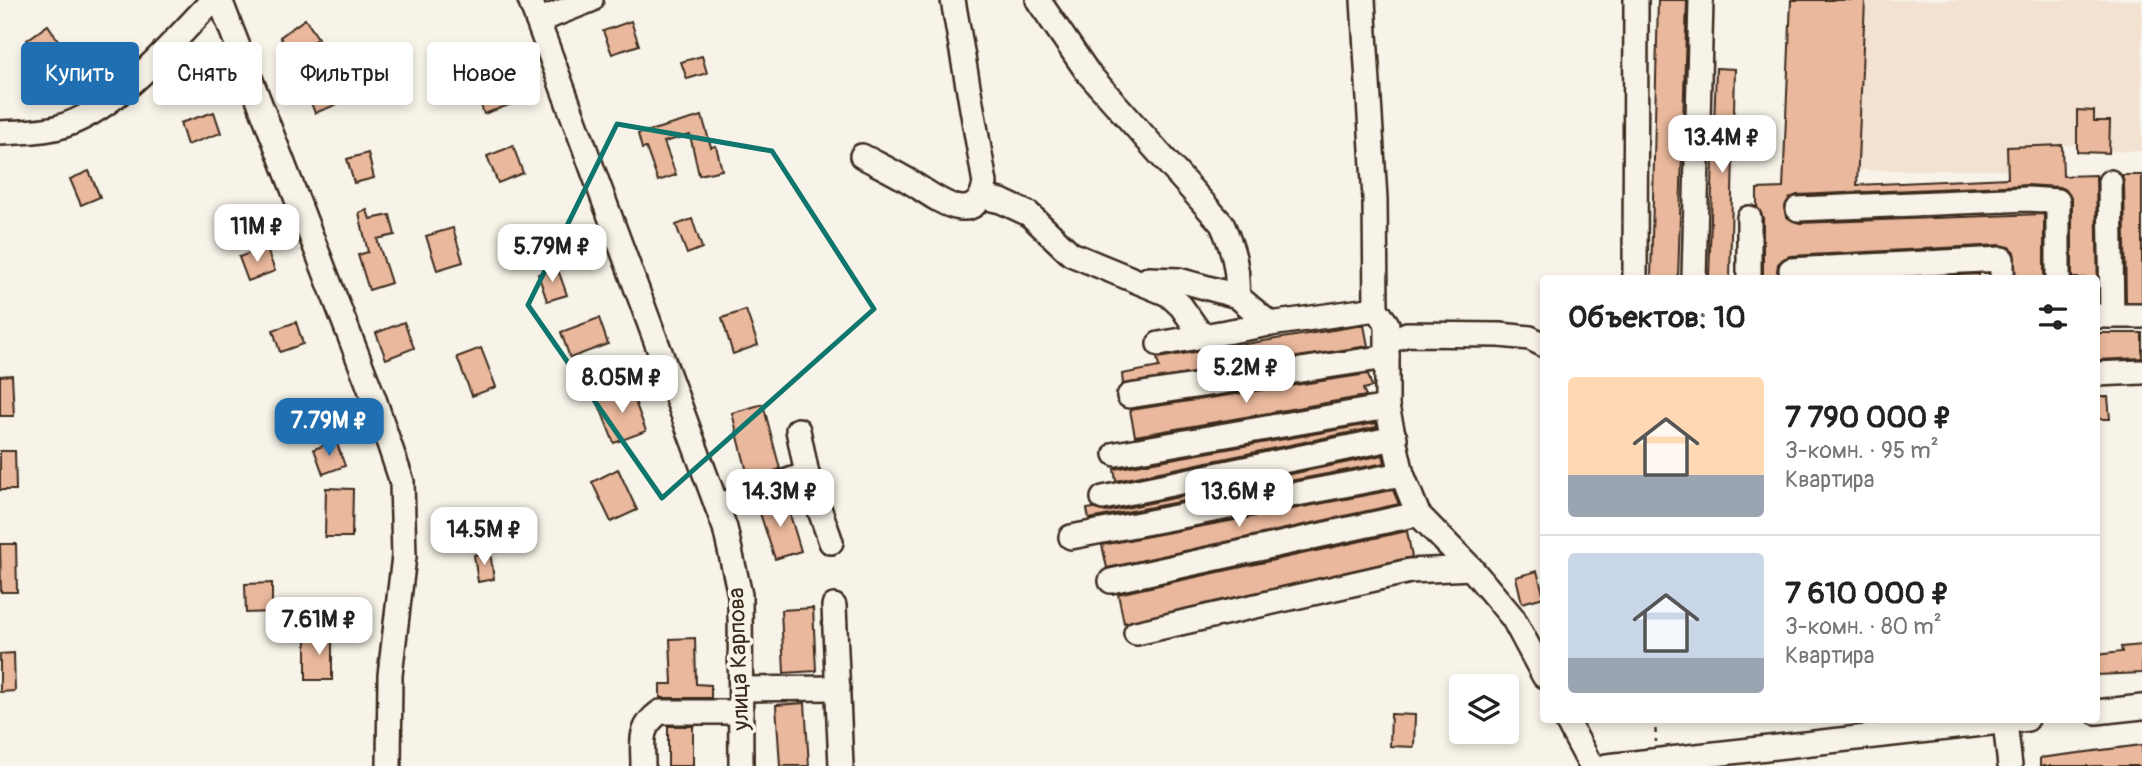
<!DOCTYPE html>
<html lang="ru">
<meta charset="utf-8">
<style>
body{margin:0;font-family:Pangolin,sans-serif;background:#f2f2f2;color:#222;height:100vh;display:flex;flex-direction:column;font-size:26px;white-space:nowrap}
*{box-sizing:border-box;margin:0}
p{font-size:23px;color:#767676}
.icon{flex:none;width:38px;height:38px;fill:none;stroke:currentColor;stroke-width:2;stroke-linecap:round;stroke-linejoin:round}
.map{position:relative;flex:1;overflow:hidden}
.details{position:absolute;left:1540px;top:275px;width:560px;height:448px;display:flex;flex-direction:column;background:#fff;border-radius:7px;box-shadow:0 4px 10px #0003}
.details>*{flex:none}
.top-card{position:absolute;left:21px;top:42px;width:665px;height:63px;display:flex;gap:14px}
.controls{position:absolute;left:1449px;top:674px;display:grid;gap:14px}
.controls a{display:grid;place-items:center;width:70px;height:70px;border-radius:7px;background:#fff;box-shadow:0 4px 10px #0003;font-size:35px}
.price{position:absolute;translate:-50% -60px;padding:0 16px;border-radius:14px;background:#fff;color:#222;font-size:23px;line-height:46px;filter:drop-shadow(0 2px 4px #0008)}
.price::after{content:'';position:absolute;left:50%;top:42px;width:21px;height:16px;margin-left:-10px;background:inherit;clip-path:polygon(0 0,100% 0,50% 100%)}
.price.current{background:#1f6fb2;color:#fff}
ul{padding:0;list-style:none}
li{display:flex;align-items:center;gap:21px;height:175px;padding:0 28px}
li+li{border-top:2px solid #e0e0e0}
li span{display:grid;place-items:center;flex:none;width:196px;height:140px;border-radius:7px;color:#555}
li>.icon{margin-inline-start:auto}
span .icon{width:84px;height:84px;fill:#fffc;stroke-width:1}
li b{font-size:30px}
h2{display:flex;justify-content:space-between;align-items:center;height:84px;padding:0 28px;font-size:30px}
.chip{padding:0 24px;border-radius:7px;background:#fff;box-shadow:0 4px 10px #0003;font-size:24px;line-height:63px}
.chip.current{background:#1f6fb2;color:#fff}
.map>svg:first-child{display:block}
</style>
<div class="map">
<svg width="2142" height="766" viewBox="0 0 2142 766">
<rect width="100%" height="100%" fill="#f7f3e8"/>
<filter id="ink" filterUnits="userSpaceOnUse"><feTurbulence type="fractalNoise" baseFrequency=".0143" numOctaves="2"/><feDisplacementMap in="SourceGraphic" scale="14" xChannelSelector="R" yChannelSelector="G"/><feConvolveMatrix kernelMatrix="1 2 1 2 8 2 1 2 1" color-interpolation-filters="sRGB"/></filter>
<g filter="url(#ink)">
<polygon fill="#f3e1d1" points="1791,0 2142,0 2142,151 2077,152 2076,145 2063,145 2063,170 1857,170"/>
<g fill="#eab89c" stroke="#3b2a1e" stroke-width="2">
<polygon points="1658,0 1687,0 1678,278 1651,278"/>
<polygon points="1791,0 1865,0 1857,185 2008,178 2007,147 2062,145 2063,176 2096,175 2098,303 2096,278 2072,278 2072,200 2066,190 2059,187 2027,185 1797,195 1790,198 1784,209 1787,217 1799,223 2044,214 2044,278 2016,278 2014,252 2009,247 2001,245 1790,256 1783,259 1778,264 1777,271 1780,278 1763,278 1763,218 1757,207 1757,189 1783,188"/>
<polygon points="305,19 318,38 309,44 312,49 296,60 280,37"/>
<polygon points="631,21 639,45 612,54 603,31"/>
<polygon points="48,25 62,46 42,60 27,40"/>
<polygon points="702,56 707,73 687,79 681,62"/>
<polygon points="1716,68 1735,69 1730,278 1709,278"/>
<polygon points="329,79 338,104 315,113 305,88"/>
<polygon points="506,79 515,103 484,114 476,90"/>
<polygon points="2077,110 2094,111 2094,121 2110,121 2109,153 2077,152"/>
<polygon points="214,112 221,133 187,145 180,123"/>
<polygon points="702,116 711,147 716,146 722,170 699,175 690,135 664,142 676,175 658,181 646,148 642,149 638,134"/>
<polygon points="513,146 523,173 498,183 487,156"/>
<polygon points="368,153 374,178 354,183 347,159"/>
<polygon points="89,171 100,197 81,205 70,179"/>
<polygon points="2122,175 2142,175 2142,302 2126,302 2124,182"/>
<polygon points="367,210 370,219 390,215 395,235 377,239 391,283 369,290 358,255 368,252 359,213"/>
<polygon points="692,219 702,248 687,254 676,225"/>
<polygon points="453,228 463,262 437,270 426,236"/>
<polygon points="266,247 275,271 248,281 239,257"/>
<polygon points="557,267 567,295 547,301 538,274"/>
<polygon points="1979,274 1979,278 1902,278"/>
<polygon points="746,310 758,345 733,354 722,318"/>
<polygon points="599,318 608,344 570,358 561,332"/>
<polygon points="296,322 303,344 280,352 273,330"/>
<polygon points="404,322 414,348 386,359 376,333"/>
<polygon points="1364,325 1368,346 1123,384 1122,374 1159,367 1157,358"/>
<polygon points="2096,333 2142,333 2142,358 2096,360"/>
<polygon points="481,348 496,387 472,396 457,357"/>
<polygon points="1368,374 1372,387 1363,389 1366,396 1135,436 1130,410"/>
<polygon points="12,375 14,416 0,416 0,376"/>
<polygon points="630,388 646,431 614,443 597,400"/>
<polygon points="2096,397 2108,397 2110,419 2096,419"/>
<polygon points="763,404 780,469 749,480 732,413"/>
<polygon points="1376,423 1377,427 1116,481 1114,469"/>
<polygon points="336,441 345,466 323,474 314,449"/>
<polygon points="0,451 15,451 16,490 0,490"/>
<polygon points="1383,455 1385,463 1089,519 1087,509 1093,508 1106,512"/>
<polygon points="618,469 637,510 611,522 592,482"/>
<polygon points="326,488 353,489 352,537 325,537"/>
<polygon points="1393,490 1399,504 1107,568 1102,545"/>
<polygon points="785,498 801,551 775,559 758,507"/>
<polygon points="1407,531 1412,557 1124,623 1118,594"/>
<polygon points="0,544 16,544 17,592 1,592"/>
<polygon points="490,552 494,579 478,582 474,555"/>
<polygon points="1537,571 1544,597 1522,603 1516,577"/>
<polygon points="272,583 272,612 246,613 245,584"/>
<polygon points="813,608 816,671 784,673 781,610"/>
<rect x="306" y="634" width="26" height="46"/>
<polygon points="695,638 696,684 711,685 711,698 660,698 660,684 672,684 670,639"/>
<polygon points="2142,645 2142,673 2096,675 2096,655 2122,652 2121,647"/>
<polygon points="14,653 15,691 0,692 0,654"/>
<polygon points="805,703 809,766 780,766 776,705"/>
<polygon points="1391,714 1415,715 1414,747 1390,746"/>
<rect x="668" y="726" width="25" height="40"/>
<polygon points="2142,745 2142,766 2040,766 2040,758"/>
</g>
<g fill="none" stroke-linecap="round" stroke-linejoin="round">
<g stroke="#3b2a1e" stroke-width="28">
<g id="minor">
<polyline points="220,0 374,399 402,482 404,556 390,675 389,766"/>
<polyline points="530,0 725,528 740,595 741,766"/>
<path d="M1038 0 1088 73 1222 224C1233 249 1239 269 1237 296"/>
<polyline points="1363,0 1375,199 1376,309 1387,324 1387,407 1402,474 1418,514 1471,568 1513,618 1544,676"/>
<polyline points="538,21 591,0"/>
<path d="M0 133C19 132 41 132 59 127 117 111 172 42 213 0"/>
<path d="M862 156C879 165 896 173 912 183 936 198 976 231 985 183L953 0"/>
<polyline points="2110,182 2112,316"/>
<polyline points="983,197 1001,201 1029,214 1071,254 1168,294 1181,306 1202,336"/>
<polyline points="1798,209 2028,199 2058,201 2058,278"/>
<polyline points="1791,270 2002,259 2002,278"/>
<polyline points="1635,278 1636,0"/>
<polyline points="1694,278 1701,0"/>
<polyline points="1749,278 1749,218"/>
<polyline points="1148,279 1179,280 1237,296 1270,324"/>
<polyline points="2100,316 2142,316"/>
<polyline points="1388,342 1407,334 1500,335 1530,338 1544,345"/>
<polyline points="1159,344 1270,324 1376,309"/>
<polyline points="2096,374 2142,372"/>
<polyline points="1129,396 1387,357"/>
<polyline points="798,430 807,474 831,542"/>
<polyline points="1116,454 1387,407"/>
<polyline points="1103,498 1395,438"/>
<polyline points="717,506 807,474"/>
<polyline points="1071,537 1402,474"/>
<polyline points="1111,581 1418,514"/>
<polyline points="834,606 841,766"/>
<polyline points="1136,633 1410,571 1471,568"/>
<polyline points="741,689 838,688"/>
<polyline points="2096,712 2142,707"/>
<polyline points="1566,719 1591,766"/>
<polyline points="2005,722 2010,766"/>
<path d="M643 766C643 742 638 728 660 712H741"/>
<polyline points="1607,766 2027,719"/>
</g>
</g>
<polyline stroke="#3b2a1e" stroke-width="2.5" stroke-dasharray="5 5" stroke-linecap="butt" points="1655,719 1656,742"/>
<use href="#minor" stroke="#f7f3e8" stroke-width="23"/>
</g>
</g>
<path fill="none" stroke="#0f766e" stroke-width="5" stroke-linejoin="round" d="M617 124 772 151 874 309 662 498 528 305Z"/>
<g text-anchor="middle" stroke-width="7" stroke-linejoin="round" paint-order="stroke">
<g font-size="23" fill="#3b2a1e" stroke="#f7f3e8">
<text transform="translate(738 659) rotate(-92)" y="8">улица Карпова</text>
</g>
</g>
</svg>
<div class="controls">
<a><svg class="icon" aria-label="layers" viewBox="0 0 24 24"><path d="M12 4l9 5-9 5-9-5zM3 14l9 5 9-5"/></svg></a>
</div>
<b class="price" style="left:1722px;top:175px">13.4M ₽</b>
<b class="price" style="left:257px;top:264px">11M ₽</b>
<b class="price" style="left:552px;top:284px">5.79M ₽</b>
<b class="price" style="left:1246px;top:405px">5.2M ₽</b>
<b class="price" style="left:622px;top:415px">8.05M ₽</b>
<b class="price current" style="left:329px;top:458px">7.79M ₽</b>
<b class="price" style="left:780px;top:529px">14.3M ₽</b>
<b class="price" style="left:1239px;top:529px">13.6M ₽</b>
<b class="price" style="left:484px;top:567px">14.5M ₽</b>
<b class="price" style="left:319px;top:657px">7.61M ₽</b>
<div class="top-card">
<a class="chip current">Купить</a>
<a class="chip">Снять</a>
<a class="chip">Фильтры</a>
<a class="chip">Новое</a>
</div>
<section class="details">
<h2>Объектов: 10<svg class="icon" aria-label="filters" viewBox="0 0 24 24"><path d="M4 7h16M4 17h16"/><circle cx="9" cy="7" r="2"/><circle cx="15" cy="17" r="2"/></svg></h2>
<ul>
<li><span style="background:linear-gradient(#ffd9b3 70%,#9aa5b1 0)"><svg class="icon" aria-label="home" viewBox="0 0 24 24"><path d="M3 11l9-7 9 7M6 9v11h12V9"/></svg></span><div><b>7 790 000 ₽</b><p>3-комн. · 95 m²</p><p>Квартира</p></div></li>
<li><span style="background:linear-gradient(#c9d6e8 75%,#9aa5b1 0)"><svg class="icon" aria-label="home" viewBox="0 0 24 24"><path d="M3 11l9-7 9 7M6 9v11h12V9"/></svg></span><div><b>7 610 000 ₽</b><p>3-комн. · 80 m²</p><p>Квартира</p></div></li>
</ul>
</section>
</div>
